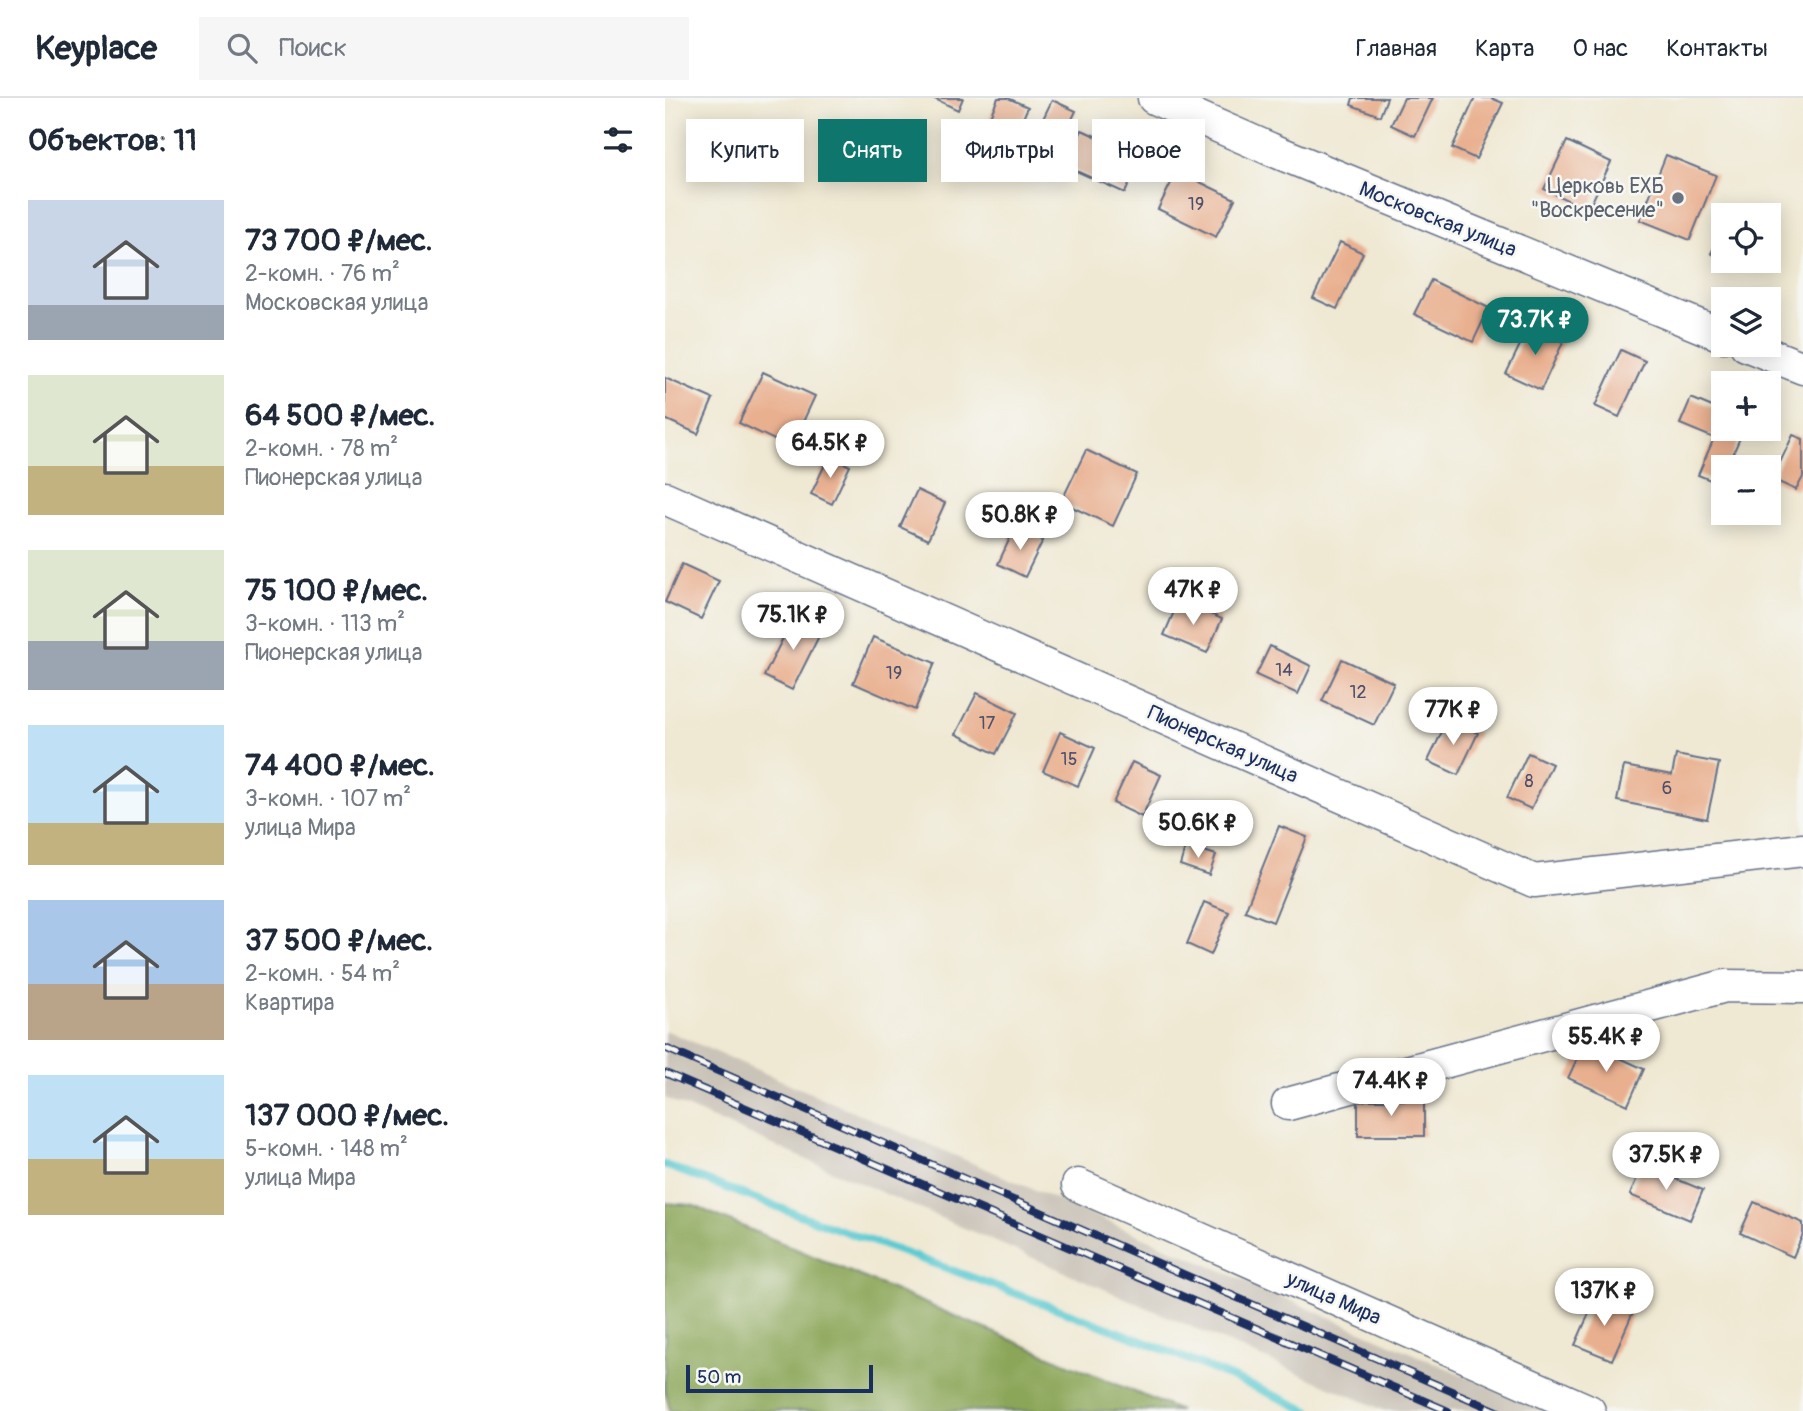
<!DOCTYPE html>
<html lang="ru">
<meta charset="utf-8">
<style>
body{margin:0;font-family:Pangolin,sans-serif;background:#f6f6f7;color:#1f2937;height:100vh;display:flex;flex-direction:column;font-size:26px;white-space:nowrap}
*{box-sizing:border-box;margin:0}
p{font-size:23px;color:#747a83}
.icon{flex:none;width:38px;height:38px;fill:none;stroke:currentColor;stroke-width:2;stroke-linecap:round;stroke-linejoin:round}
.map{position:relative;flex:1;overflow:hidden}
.sheet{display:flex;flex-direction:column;background:#fff;width:665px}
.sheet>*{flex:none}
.guide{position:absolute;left:21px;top:21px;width:665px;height:63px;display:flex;gap:14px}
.buttons{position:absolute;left:1046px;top:105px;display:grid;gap:14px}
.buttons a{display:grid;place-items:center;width:70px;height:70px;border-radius:0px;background:#fff;box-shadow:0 4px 18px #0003;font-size:35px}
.scale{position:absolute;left:21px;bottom:18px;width:187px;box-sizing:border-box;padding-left:7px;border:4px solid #1b2f5e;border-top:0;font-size:19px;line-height:24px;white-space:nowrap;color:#1b2f5e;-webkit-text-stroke:5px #f6f6f2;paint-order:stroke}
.price{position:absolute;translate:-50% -60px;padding:0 16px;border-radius:24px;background:#fff;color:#222;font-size:23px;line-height:46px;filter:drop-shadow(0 2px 4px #0008)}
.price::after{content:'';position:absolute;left:50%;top:42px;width:21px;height:16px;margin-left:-10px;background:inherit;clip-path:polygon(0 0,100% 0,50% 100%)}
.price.active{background:#0f766e;color:#fff}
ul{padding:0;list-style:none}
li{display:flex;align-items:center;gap:21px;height:175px;padding:0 28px}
li span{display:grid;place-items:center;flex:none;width:196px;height:140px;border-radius:0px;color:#555}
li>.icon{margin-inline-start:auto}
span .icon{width:84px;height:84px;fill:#fffc;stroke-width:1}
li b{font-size:30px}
h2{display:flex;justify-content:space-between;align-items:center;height:84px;padding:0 28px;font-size:30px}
.chip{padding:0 24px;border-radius:0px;background:#fff;box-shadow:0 4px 18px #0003;font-size:24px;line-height:63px}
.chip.active{background:#0f766e;color:#fff}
header{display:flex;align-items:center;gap:42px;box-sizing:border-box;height:98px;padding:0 35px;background:#fff;border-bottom:2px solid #e0e1e3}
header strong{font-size:33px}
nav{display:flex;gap:38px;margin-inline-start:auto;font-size:24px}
.search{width:490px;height:63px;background:#f6f6f7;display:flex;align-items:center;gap:18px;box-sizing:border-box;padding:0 24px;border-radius:0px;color:#747a83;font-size:26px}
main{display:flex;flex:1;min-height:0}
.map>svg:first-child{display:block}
</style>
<header>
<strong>Keyplace</strong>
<div class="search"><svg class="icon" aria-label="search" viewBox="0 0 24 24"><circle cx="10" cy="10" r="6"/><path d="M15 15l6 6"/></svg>Поиск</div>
<nav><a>Главная</a><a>Карта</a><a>О нас</a><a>Контакты</a></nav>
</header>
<main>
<section class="sheet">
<h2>Объектов: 11<svg class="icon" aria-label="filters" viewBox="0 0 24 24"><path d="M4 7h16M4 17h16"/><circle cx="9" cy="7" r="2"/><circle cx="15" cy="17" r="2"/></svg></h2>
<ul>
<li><span style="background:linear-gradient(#c9d6e8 75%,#9aa5b1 0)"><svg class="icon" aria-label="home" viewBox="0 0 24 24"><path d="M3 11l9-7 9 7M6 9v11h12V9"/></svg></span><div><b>73 700 ₽/мес.</b><p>2-комн. · 76 m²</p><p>Московская улица</p></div></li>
<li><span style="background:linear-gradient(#dfe7d0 65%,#c2b280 0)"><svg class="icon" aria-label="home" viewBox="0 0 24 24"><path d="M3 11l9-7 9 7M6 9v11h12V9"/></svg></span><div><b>64 500 ₽/мес.</b><p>2-комн. · 78 m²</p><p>Пионерская улица</p></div></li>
<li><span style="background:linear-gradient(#dfe7d0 65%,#9aa5b1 0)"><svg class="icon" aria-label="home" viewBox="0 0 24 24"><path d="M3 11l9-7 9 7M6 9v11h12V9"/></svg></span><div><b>75 100 ₽/мес.</b><p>3-комн. · 113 m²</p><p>Пионерская улица</p></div></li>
<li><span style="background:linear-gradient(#bfe0f5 70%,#c2b280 0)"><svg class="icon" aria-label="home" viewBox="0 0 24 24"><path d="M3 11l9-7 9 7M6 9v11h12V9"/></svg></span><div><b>74 400 ₽/мес.</b><p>3-комн. · 107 m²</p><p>улица Мира</p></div></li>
<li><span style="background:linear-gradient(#a9c7e8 60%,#b9a48a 0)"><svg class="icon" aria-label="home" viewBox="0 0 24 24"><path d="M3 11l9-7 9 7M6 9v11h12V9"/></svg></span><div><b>37 500 ₽/мес.</b><p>2-комн. · 54 m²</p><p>Квартира</p></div></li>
<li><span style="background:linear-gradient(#bfe0f5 60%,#c2b280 0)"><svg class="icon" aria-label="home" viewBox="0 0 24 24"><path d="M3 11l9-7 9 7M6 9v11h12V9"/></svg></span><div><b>137 000 ₽/мес.</b><p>5-комн. · 148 m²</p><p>улица Мира</p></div></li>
</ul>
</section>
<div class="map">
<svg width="1138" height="1313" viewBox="0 0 1138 1313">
<rect width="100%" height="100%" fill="#f6f6f2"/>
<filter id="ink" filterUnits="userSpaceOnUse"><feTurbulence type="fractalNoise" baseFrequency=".0143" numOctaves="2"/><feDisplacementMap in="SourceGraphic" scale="14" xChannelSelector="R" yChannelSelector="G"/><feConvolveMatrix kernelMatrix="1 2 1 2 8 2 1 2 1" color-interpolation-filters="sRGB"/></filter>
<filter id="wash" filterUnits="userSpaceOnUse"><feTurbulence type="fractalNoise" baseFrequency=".00686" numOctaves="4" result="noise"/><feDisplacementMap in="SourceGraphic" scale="28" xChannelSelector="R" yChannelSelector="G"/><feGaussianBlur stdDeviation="1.57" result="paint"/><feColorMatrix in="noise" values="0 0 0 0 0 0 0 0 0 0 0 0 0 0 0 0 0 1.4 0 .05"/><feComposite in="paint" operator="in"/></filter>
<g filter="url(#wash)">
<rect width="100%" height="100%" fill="#efe8d2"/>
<polygon fill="#cac3b8" points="0,932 90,971 881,1313 720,1313 0,1000"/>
<polygon fill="#8ba658" stroke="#536a5b" stroke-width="2" points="0,1105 27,1107 515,1313 5,1313 0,1293"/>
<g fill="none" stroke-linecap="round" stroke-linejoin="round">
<path stroke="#5dcad2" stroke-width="8" d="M0 1067C214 1149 435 1219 644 1313"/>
</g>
<g id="blocks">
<g fill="#e9b090">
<polygon points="268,0 298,0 293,12"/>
<polygon points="333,0 343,0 363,9 344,52 316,39"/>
<polygon points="688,0 722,0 715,18 686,7"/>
<polygon points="739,0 768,0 750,38 726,27"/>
<polygon points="810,0 826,0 838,5 811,61 787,50"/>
<polygon points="387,2 411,13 391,55 367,44"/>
<polygon points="417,32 476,59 460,95 400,68"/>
<polygon points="902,43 946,64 923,112 879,91"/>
<polygon points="1001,57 1051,77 1025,142 975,122"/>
<polygon points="512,73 570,101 551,139 493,111"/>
<polygon points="1059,132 1059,162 1046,155"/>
<polygon points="675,144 698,155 672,211 648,200"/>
<polygon points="766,182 824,210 808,244 749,216"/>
<polygon points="865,226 899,242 876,292 841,276"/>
<polygon points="956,252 980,263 954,319 930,308"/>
<polygon points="98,274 150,298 126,350 74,325"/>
<polygon points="0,280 48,301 33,336 0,321"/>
<polygon points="1026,300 1059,314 1059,331 1079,331 1062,369 1059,369 1055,386 1033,377 1049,340 1015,326"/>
<polygon points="1128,337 1138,341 1138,379 1131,392 1107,381"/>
<polygon points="421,352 472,376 448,428 396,404"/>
<polygon points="164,358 185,368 167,406 146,396"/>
<polygon points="252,392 280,405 263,442 235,429"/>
<polygon points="350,429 378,442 360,479 333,466"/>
<polygon points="17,466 54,483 36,521 0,504"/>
<polygon points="514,502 557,521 542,555 499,537"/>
<polygon points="130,516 158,530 127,592 99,578"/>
<polygon points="208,539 270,565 250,612 188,585"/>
<polygon points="605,548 646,568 633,596 591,577"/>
<polygon points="677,561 729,585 709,627 657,603"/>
<polygon points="312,595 352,615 331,656 291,636"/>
<polygon points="783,621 813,635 793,677 763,663"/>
<polygon points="395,634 430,650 413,688 378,673"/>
<polygon points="863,655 887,666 866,711 842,700"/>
<polygon points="1011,657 1054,665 1042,721 952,703 959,668 1007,677"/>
<polygon points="467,664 496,677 477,719 448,705"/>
<polygon points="614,728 642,739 608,824 580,813"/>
<polygon points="521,747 551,757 544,777 515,767"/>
<polygon points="539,804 564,814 546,857 522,846"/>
<polygon points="920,944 979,971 963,1007 903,980"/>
<rect x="693" y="1002" width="66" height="36"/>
<polygon points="977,1067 1038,1092 1025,1122 965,1097"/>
<polygon points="1089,1104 1138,1125 1138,1136 1128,1159 1075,1135"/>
<polygon points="932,1197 968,1214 947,1262 910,1247"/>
</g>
</g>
</g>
<g filter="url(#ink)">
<use href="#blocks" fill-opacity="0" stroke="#657087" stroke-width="2"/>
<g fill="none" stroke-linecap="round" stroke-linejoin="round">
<g stroke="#657087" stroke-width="35">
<g id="minor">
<polyline points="489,0 605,51 1059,238"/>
<polyline points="1081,247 1138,270"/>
<polyline points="0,400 869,783 1138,752"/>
<polyline points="623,1006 1060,888 1138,889"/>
<polyline points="413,1087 924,1313"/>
</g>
</g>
<use href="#minor" stroke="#fff" stroke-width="32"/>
<g stroke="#1b2f5e" stroke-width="8">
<g id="rail">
<polyline points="0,950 832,1313"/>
<polyline points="0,975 783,1313"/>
</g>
</g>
<use href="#rail" stroke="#f6f6f2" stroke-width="5" stroke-dasharray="16" stroke-linecap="butt"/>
</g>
</g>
<circle fill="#6b7280" stroke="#f6f6f2" stroke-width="2.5" cx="1013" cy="100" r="7"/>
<g text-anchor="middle" stroke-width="5" stroke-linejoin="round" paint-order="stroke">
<g font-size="18" fill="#4e4f6a">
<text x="531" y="112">19</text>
<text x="619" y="578">14</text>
<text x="229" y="581">19</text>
<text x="693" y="600">12</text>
<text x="322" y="631">17</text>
<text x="404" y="667">15</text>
<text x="864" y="689">8</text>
<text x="1002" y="696">6</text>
</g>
<g font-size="21" fill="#5b616d" stroke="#f6f6f2" text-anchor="end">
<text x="999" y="95">Церковь ЕХБ<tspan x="999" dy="24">"Воскресение"</tspan></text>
</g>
<g font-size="21" fill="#1b2f5e" stroke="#f6f6f2">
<text transform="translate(773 121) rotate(22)" y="7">Московская улица</text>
<text transform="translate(558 646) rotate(24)" y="7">Пионерская улица</text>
<text transform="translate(669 1200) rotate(24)" y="7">улица Мира</text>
</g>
</g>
</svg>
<div class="buttons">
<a><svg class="icon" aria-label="locate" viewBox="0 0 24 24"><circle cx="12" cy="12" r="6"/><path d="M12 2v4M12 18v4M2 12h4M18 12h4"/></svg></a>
<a><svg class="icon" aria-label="layers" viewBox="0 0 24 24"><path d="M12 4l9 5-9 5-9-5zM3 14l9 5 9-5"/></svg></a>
<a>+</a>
<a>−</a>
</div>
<div class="scale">50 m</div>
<b class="price active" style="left:870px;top:259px">73.7K ₽</b>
<b class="price" style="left:165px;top:382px">64.5K ₽</b>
<b class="price" style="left:355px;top:454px">50.8K ₽</b>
<b class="price" style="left:528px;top:529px">47K ₽</b>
<b class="price" style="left:128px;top:554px">75.1K ₽</b>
<b class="price" style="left:788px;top:649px">77K ₽</b>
<b class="price" style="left:533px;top:762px">50.6K ₽</b>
<b class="price" style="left:941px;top:976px">55.4K ₽</b>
<b class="price" style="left:726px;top:1020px">74.4K ₽</b>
<b class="price" style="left:1001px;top:1094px">37.5K ₽</b>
<b class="price" style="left:939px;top:1230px">137K ₽</b>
<div class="guide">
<a class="chip">Купить</a>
<a class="chip active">Снять</a>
<a class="chip">Фильтры</a>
<a class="chip">Новое</a>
</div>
</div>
</main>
